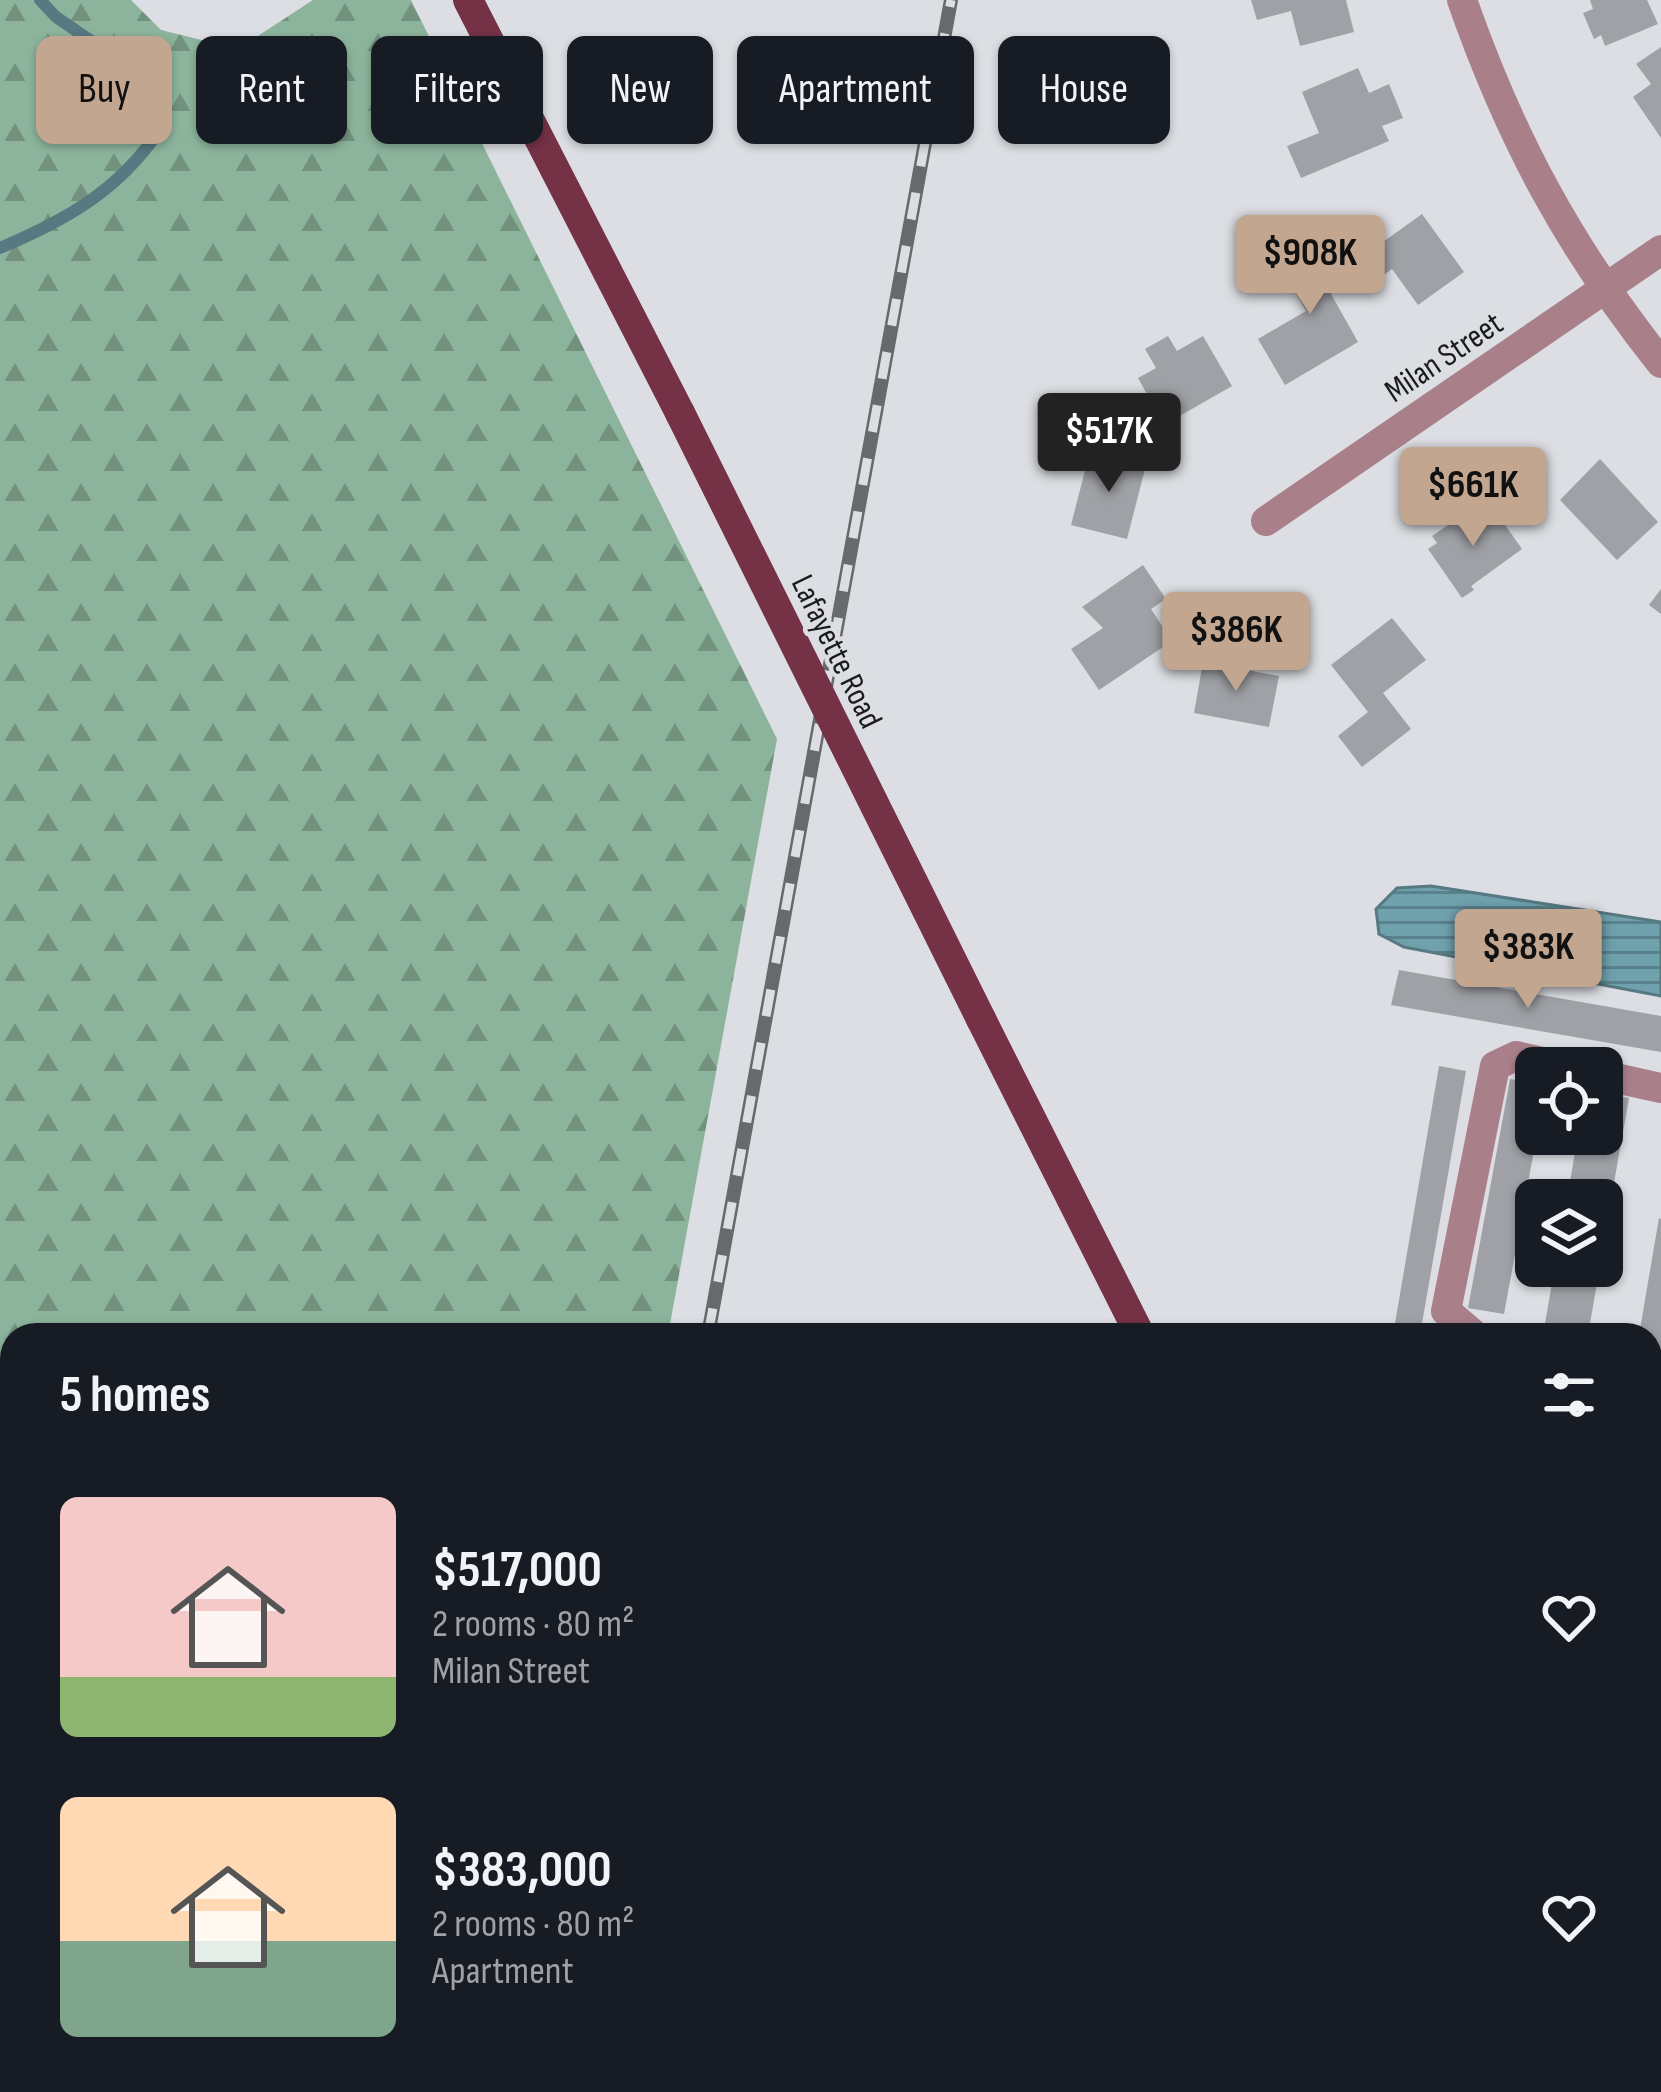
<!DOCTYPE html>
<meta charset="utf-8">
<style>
body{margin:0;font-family:"Sofia Sans Condensed",sans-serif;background:#20242c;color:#f1f3f6;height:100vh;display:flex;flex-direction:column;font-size:45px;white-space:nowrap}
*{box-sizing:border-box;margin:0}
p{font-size:39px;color:#9ea1a6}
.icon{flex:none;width:66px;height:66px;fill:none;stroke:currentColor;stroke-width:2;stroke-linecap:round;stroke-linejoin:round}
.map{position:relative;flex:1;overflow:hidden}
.sheet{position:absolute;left:0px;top:1323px;width:1662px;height:771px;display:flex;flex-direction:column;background:#171b24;border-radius:36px 36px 0 0;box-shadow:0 3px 9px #0004}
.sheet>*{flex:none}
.banner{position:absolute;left:36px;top:36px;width:1590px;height:108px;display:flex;gap:24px}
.fabs{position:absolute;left:1515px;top:1047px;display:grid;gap:24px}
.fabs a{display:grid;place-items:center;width:108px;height:108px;border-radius:18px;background:#171b24;box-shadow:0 3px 9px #0004;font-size:60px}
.price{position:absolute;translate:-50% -102px;padding:0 27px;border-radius:12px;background:#c2a690;color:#111;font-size:39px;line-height:78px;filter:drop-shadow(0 3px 6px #0008)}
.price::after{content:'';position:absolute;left:50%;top:72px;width:36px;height:27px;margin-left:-18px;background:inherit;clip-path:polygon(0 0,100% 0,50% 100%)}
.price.on{background:#222;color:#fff}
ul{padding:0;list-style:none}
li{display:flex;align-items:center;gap:36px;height:300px;padding:0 60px}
li span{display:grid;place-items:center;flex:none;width:336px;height:240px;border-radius:18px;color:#555}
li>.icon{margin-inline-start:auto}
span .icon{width:144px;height:144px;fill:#fffc;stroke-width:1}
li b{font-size:51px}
h2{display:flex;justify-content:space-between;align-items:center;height:144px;padding:0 60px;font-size:51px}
.pill{padding:0 42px;border-radius:18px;background:#171b24;box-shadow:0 3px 9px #0004;font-size:42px;line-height:108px}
.pill.on{background:#c2a690;color:#111}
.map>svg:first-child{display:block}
</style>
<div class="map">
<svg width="1661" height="2092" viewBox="0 0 1661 2092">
<defs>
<pattern id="forest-firs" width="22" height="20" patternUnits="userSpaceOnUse" patternTransform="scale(3)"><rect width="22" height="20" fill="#8cb49c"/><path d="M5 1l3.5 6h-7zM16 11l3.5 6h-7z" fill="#72927e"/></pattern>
<pattern id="water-rules" width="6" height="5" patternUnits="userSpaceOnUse" patternTransform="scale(3)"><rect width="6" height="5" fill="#6fa1ad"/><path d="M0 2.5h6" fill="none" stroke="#5a828c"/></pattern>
</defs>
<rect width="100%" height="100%" fill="#dcdee3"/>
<polygon fill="url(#forest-firs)" points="0,0 131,0 161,30 238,49 313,0 411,0 777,739 668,1335 12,1335 12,2082 532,2082 530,2092 0,2092"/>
<polygon fill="url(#water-rules)" stroke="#567982" stroke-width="3" points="1431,886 1661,922 1661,996 1404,947 1379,934 1376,909 1397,888"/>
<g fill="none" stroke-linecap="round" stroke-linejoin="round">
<path stroke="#567982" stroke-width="12" d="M0 248C66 220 118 191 159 131L134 70 56 17 40 0"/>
</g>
<g fill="#9fa1a6">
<polygon points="1251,0 1346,0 1354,32 1300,46 1291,11 1257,20"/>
<polygon points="1590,0 1647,0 1658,24 1605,46 1601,35 1594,39 1583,13 1593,9"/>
<polygon points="1661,47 1661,138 1633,97 1651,84 1636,64"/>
<polygon points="1358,68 1369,93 1389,84 1403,118 1382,126 1389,141 1301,178 1287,146 1319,133 1302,92"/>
<polygon points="1422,214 1464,272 1418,305 1392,269 1365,288 1338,249 1371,224 1383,242"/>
<polygon points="1322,237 1344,275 1326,285 1358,342 1285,385 1258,339 1306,311 1281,268 1298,258 1295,252"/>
<polygon points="1168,336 1177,351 1203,336 1232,386 1164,425 1138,378 1156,368 1145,349"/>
<polygon points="1090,451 1146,465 1127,539 1071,525"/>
<polygon points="1600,459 1658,522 1617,560 1560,500"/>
<polygon points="1491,505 1522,549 1471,586 1474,590 1462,598 1428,549 1437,543 1432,536 1454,521 1459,527"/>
<polygon points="1143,565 1166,599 1151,609 1172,641 1099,690 1071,649 1103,628 1082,607"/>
<polygon points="1661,589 1661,614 1649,605"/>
<polygon points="1392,618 1426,660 1383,693 1411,729 1362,767 1338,736 1368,712 1331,665"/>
<polygon points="1203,662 1279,676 1269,727 1194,713"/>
<polygon points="1399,970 1661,1016 1661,1052 1391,1005"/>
<polygon points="1439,1066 1466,1071 1420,1335 1393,1335"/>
<polygon points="1510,1079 1536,1083 1537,1134 1504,1314 1468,1308"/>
<polygon points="1602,1093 1629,1098 1604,1239 1602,1200 1567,1200 1578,1134 1602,1134"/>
<polygon points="1659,1218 1661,1219 1661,1556 1653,1555 1656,1539 1650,1538 1650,1335 1639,1335"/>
<polygon points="1555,1266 1600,1266 1588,1335 1543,1335"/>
<polygon points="1650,1729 1661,1753 1661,1792 1650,1797"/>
</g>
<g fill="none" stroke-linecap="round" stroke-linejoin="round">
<g stroke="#a9808a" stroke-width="30">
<path d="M1462 0C1511 140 1569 247 1661 363"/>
<polyline points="1266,521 1661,250"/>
<polyline points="1602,1075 1661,1088"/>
<polyline points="1474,1335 1446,1311 1495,1066 1516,1056 1569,1068"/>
<polyline points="1650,1654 1661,1676"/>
<polyline points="1650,1867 1661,1861"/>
</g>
<g stroke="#753146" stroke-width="30">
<polyline points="468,0 680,413"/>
<polyline points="981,1019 1140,1335"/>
<polyline points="1496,2082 1501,2092"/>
<polyline points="1548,2082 1553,2092"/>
</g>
<g stroke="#67696b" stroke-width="14">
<g id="rail">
<polyline points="708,1335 951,0"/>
<polyline points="570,2092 571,2082"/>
</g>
</g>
<use href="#rail" stroke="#dcdee3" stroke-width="9" stroke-dasharray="27" stroke-linecap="butt"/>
<polyline stroke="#753146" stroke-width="30" points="680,413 981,1019"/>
</g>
<g text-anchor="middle" stroke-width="9" stroke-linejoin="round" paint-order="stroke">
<g font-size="33" fill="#1a1b1c" stroke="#dcdee3">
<text transform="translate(1443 356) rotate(-34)" y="12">Milan Street</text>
<text transform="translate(838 651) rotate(64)" y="12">Lafayette Road</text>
</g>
</g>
</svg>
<div class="fabs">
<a><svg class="icon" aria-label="locate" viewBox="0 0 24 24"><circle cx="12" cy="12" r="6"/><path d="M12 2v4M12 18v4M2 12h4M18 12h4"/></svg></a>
<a><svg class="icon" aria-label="layers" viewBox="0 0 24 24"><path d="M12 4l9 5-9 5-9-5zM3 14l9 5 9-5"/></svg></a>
</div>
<b class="price" style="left:1310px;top:317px">$908K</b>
<b class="price on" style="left:1109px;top:495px">$517K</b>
<b class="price" style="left:1473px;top:549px">$661K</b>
<b class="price" style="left:1236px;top:694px">$386K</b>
<b class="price" style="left:1528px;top:1011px">$383K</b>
<div class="banner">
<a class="pill on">Buy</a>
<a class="pill">Rent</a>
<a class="pill">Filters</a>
<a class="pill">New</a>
<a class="pill">Apartment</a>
<a class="pill">House</a>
</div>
<section class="sheet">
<h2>5 homes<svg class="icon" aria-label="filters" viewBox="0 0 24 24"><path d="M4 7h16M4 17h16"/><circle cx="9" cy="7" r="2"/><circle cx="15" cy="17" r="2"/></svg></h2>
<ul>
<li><span style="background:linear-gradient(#f6c9c9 75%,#8fb573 0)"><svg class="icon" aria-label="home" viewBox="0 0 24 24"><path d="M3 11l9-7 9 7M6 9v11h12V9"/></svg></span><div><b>$517,000</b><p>2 rooms · 80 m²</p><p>Milan Street</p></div><svg class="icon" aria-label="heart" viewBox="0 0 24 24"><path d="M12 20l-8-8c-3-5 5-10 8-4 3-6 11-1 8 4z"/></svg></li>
<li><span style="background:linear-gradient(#ffd9b3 60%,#7fa58c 0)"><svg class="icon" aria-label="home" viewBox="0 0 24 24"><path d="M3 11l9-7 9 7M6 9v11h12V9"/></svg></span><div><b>$383,000</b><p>2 rooms · 80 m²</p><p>Apartment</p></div><svg class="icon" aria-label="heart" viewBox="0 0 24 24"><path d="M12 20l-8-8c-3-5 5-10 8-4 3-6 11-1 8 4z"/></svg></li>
</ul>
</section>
</div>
